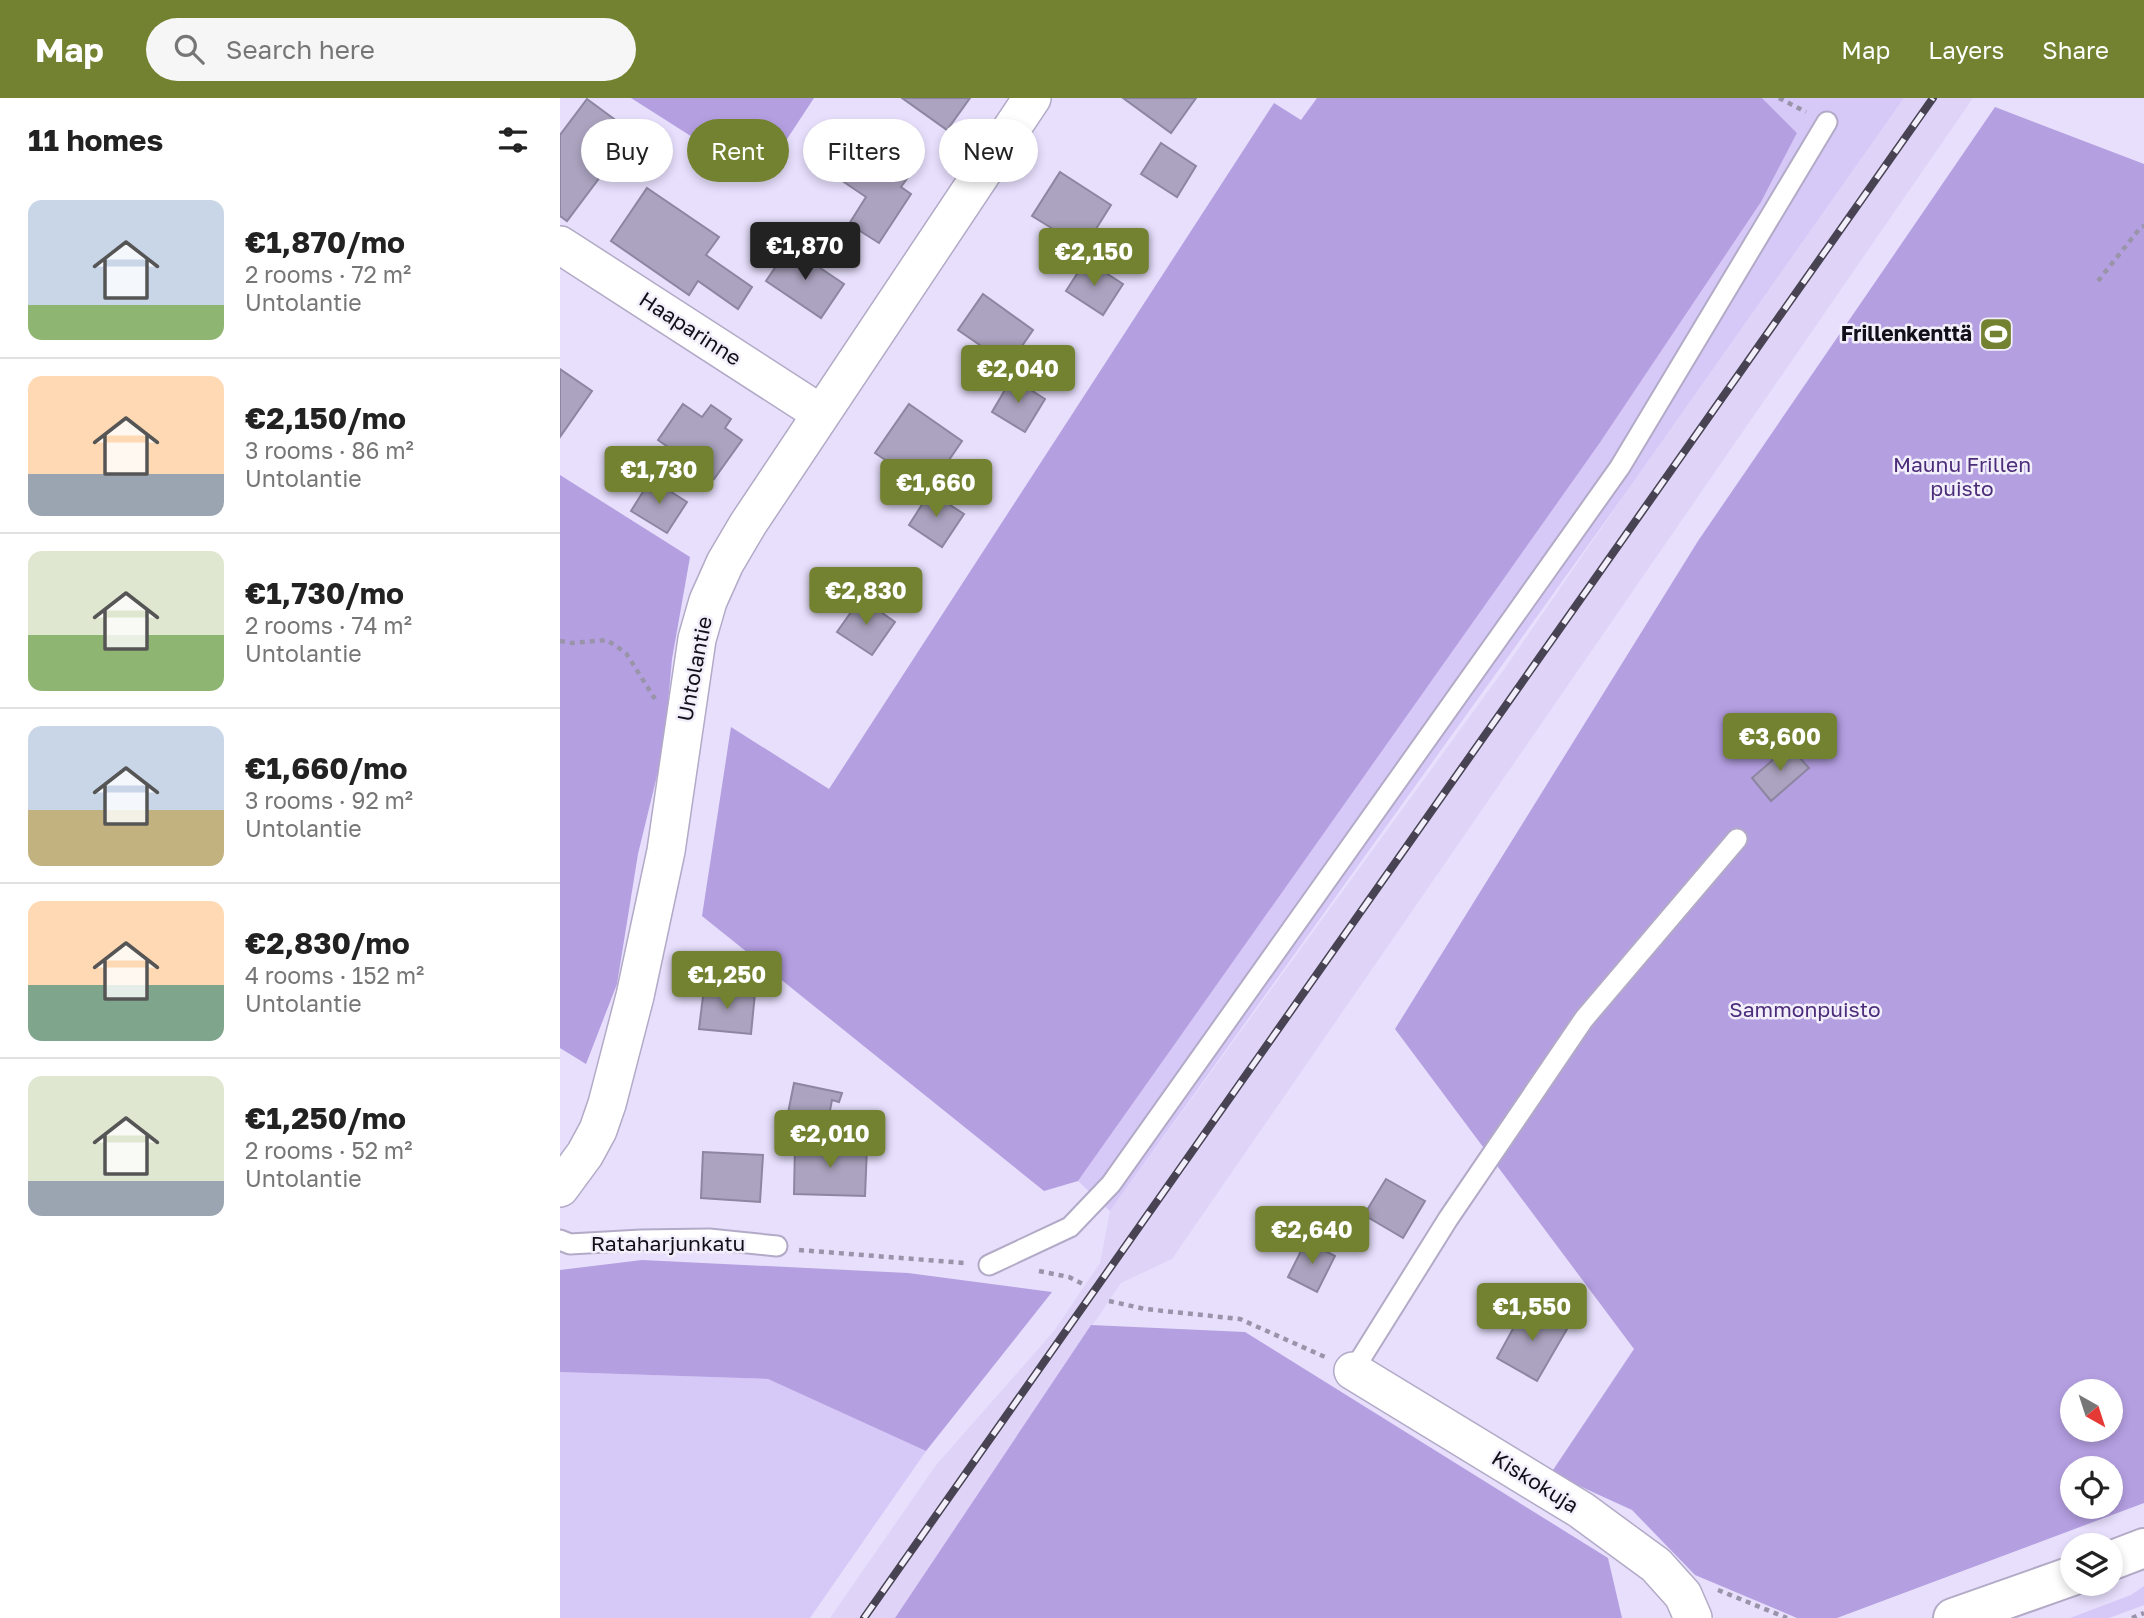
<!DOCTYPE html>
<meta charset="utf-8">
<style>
body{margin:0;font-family:"Golos Text",sans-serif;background:#f6f6f6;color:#222;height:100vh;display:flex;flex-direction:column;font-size:26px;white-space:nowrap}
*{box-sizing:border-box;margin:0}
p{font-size:23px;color:#767676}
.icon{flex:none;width:38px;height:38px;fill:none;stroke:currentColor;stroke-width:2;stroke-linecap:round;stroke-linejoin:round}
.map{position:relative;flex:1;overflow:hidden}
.panel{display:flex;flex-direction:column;background:#fff;width:560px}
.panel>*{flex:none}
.guide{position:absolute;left:21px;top:21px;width:665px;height:63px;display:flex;gap:14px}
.needle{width:46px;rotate:141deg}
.buttons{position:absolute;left:1500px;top:1281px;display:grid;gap:14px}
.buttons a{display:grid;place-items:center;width:63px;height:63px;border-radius:50%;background:#fff;box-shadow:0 4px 10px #0003;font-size:35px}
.price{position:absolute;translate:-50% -60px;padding:0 16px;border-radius:7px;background:#738230;color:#fff;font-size:23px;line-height:46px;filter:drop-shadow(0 2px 4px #0008)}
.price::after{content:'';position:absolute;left:50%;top:42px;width:21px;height:16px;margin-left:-10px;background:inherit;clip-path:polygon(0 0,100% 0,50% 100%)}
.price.selected{background:#222;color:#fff}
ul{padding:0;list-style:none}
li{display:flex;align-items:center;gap:21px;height:175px;padding:0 28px}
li+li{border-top:2px solid #e0e0e0}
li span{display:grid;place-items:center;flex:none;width:196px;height:140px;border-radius:14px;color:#555}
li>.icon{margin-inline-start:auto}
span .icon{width:84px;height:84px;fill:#fffc;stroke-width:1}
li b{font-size:30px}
h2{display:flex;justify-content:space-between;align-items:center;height:84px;padding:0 28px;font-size:30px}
.tag{padding:0 24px;border-radius:32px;background:#fff;box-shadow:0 4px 10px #0003;font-size:24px;line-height:63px}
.tag.selected{background:#738230;color:#fff}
header{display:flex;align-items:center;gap:42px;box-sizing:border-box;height:98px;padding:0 35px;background:#738230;color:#fff}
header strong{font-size:33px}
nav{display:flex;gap:38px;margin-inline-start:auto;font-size:24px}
.search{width:490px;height:63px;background:#f6f6f6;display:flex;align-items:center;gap:18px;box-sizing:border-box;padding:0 24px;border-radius:38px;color:#767676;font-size:26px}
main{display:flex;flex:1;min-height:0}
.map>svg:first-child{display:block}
</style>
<header>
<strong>Map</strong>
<div class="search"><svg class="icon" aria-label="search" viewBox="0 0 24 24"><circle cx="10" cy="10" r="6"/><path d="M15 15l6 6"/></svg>Search here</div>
<nav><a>Map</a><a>Layers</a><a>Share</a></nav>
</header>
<main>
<section class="panel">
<h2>11 homes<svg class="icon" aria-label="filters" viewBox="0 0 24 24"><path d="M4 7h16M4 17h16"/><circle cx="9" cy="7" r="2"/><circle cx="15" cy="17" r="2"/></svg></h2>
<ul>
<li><span style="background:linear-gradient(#c9d6e8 75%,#8fb573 0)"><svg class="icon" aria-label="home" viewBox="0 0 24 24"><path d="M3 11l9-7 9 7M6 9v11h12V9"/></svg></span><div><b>€1,870/mo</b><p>2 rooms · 72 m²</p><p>Untolantie</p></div></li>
<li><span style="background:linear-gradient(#ffd9b3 70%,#9aa5b1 0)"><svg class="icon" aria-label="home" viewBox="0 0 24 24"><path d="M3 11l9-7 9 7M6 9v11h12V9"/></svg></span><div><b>€2,150/mo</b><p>3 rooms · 86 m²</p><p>Untolantie</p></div></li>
<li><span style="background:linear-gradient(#dfe7d0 60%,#8fb573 0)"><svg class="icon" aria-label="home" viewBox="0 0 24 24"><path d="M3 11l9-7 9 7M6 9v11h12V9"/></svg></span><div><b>€1,730/mo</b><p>2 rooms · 74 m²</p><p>Untolantie</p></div></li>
<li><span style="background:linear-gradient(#c9d6e8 60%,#c2b280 0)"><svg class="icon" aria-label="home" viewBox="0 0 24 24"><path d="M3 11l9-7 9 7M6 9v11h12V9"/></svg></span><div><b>€1,660/mo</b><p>3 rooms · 92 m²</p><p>Untolantie</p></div></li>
<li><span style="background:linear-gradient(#ffd9b3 60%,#7fa58c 0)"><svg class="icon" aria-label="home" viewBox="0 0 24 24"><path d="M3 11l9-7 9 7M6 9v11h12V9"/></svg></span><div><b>€2,830/mo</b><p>4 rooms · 152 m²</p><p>Untolantie</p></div></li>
<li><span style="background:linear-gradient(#dfe7d0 75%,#9aa5b1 0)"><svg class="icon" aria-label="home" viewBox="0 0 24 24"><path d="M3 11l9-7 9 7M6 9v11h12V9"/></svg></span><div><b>€1,250/mo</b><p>2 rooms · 52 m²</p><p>Untolantie</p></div></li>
</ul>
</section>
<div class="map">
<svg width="1584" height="1520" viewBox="0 0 1584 1520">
<rect width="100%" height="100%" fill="#e7dffc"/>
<polygon fill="#dfd4f8" points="1344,0 1413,0 612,1161 561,1185 335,1520 270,1520 376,1367 494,1233 540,1165 550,1113 945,570 1067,393"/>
<g fill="#d6c8f7">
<polygon points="1202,0 1344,0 1067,393 550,1113 518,1083 1039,346 1201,104 1237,35"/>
<polygon points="0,1274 208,1281 366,1353 250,1520 0,1520"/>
<polygon points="1584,1488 1584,1507 1549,1520 1510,1520 1571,1497"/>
</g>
<g fill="#b49fe1" fill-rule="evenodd">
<polygon points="71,0 254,0 200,82"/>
<polygon points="757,0 1202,0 1237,35 1201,104 1039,346 518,1083 484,1093 142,818 171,629 269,691 714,5 741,22"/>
<path d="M1435 9 1584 66V1405L1277 1520H1237L1135 1477 1072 1412 991 1375 1074 1251 835 931 1138 443ZM1512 1293H1550V1332H1512ZM1512 1370H1550V1409H1512Z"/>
<polygon points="0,377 130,459 112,561 104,649 78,756 57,886 26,966 0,950"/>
<polygon points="82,1162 348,1175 492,1194 366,1353 208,1281 0,1274 0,1172"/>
<polygon points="531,1227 685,1234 1048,1460 1062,1520 335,1520"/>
</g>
<g fill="#aba3bf" stroke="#8d86a0" stroke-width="2">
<polygon points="342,0 410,0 387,32"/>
<polygon points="563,0 636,0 611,35"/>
<polygon points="27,1 73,35 7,123 0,118 0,37"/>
<polygon points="299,41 351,75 341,89 351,96 319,145 289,126 306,99 275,78"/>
<polygon points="601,45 636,68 617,99 581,76"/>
<polygon points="500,74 551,107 524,150 472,118"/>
<polygon points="87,90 159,139 146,157 192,189 178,211 138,183 129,197 51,143"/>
<polygon points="229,149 284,186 261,220 206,183"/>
<polygon points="526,162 563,186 543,217 506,193"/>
<polygon points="423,196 473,232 449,267 398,232"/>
<polygon points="0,271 32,293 0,339"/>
<polygon points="452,280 485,301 465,334 432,314"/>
<polygon points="123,306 142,319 151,307 171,321 165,330 182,342 154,381 98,342"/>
<polygon points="349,306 402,343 369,391 315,355"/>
<polygon points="91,381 127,404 107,435 71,413"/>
<polygon points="370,394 404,416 382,449 349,427"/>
<polygon points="301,500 335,524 312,557 277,534"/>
<polygon points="1229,648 1249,670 1211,703 1192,680"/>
<polygon points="144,890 195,895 191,936 139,931"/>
<polygon points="234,985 282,995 279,1004 272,1002 267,1028 227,1020"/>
<polygon points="235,1046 307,1049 305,1098 234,1096"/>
<polygon points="143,1054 203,1057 200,1104 141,1100"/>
<polygon points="826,1081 865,1103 843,1140 804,1117"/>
<polygon points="746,1143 775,1158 757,1194 728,1179"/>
<polygon points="966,1207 1007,1231 977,1283 937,1260"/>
</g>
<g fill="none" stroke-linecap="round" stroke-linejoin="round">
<g stroke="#b2aac6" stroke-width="23">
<g id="service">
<polyline points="0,1142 10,1146 81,1142 149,1141 217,1148"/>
<polyline points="429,1167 510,1129 551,1086 1060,369 1267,24"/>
<polyline points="793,1273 888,1121 1024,921 1177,741"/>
</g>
</g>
<g stroke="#b2aac6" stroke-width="40">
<g id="minor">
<polyline points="0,147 260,315"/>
<polyline points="0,1090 25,1056 38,1032 47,1006 75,898 106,753 137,541 148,503 165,465 188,426 472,0"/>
<polyline points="793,1273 1021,1412 1096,1467 1123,1497 1133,1520"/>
</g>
</g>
<g stroke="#b2aac6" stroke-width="42">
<g id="tertiary">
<polyline points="1550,1463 1584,1450"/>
<polyline points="1393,1520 1512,1478"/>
</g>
</g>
<g stroke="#9a94aa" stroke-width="4.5" stroke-dasharray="5 5" stroke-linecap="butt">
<polyline points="1219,0 1246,14"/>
<polyline points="1538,183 1581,129 1584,128"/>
<polyline points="0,543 12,545 47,542 66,555 95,601"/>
<polyline points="239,1152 405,1165"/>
<polyline points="479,1173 509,1179 525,1187"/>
<polyline points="549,1203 585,1211 680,1221 765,1259"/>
<polyline points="1158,1492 1227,1520"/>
<polyline points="1572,1520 1584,1515"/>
</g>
<use href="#service" stroke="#fff" stroke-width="19"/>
<use href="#minor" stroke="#fff" stroke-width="37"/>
<use href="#tertiary" stroke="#fff" stroke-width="38"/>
<g stroke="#474352" stroke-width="8">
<polyline id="rail" points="304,1520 1373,0"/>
</g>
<use href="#rail" stroke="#f2effb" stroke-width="5" stroke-dasharray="16" stroke-linecap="butt"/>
</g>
<defs>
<g id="stadium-square" transform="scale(1.75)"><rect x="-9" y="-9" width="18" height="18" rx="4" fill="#738230" stroke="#f2effb"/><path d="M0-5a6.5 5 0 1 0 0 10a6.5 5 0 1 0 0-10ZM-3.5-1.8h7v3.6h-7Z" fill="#fff"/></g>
</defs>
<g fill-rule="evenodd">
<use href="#stadium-square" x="1436" y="236"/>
</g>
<g text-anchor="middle" stroke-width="5" stroke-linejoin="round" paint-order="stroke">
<g font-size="21" fill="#120f19" stroke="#f2effb">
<text transform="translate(130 231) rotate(33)" y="7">Haaparinne</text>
<text transform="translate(135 571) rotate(-79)" y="7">Untolantie</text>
<text x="108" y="1153">Rataharjunkatu</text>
<text transform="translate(975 1384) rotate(32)" y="7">Kiskokuja</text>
</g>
<g font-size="21" font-weight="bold" fill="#120f19" stroke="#f2effb" text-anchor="end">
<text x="1412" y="243">Frillenkenttä</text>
</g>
<g font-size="21" fill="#4c2d7a" stroke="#f2effb">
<text x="1402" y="374">Maunu Frillen<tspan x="1402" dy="24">puisto</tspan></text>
<text x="1245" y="919">Sammonpuisto</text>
</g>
</g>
</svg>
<div class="buttons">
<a><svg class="needle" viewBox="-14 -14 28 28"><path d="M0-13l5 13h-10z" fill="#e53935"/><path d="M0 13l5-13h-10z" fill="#767676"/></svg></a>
<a><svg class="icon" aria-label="locate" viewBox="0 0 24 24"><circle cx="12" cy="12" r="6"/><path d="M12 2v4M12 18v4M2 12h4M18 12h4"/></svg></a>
<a><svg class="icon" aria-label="layers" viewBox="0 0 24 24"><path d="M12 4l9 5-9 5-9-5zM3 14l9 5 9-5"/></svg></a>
</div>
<b class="price selected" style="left:245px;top:184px">€1,870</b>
<b class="price" style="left:534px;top:190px">€2,150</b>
<b class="price" style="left:458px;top:307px">€2,040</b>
<b class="price" style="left:99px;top:408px">€1,730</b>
<b class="price" style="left:376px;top:421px">€1,660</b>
<b class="price" style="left:306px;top:529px">€2,830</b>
<b class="price" style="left:1220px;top:675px">€3,600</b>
<b class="price" style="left:167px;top:913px">€1,250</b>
<b class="price" style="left:270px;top:1072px">€2,010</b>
<b class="price" style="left:752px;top:1168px">€2,640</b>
<b class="price" style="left:972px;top:1245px">€1,550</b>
<div class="guide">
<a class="tag">Buy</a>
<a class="tag selected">Rent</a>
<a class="tag">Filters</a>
<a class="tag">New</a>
</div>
</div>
</main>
